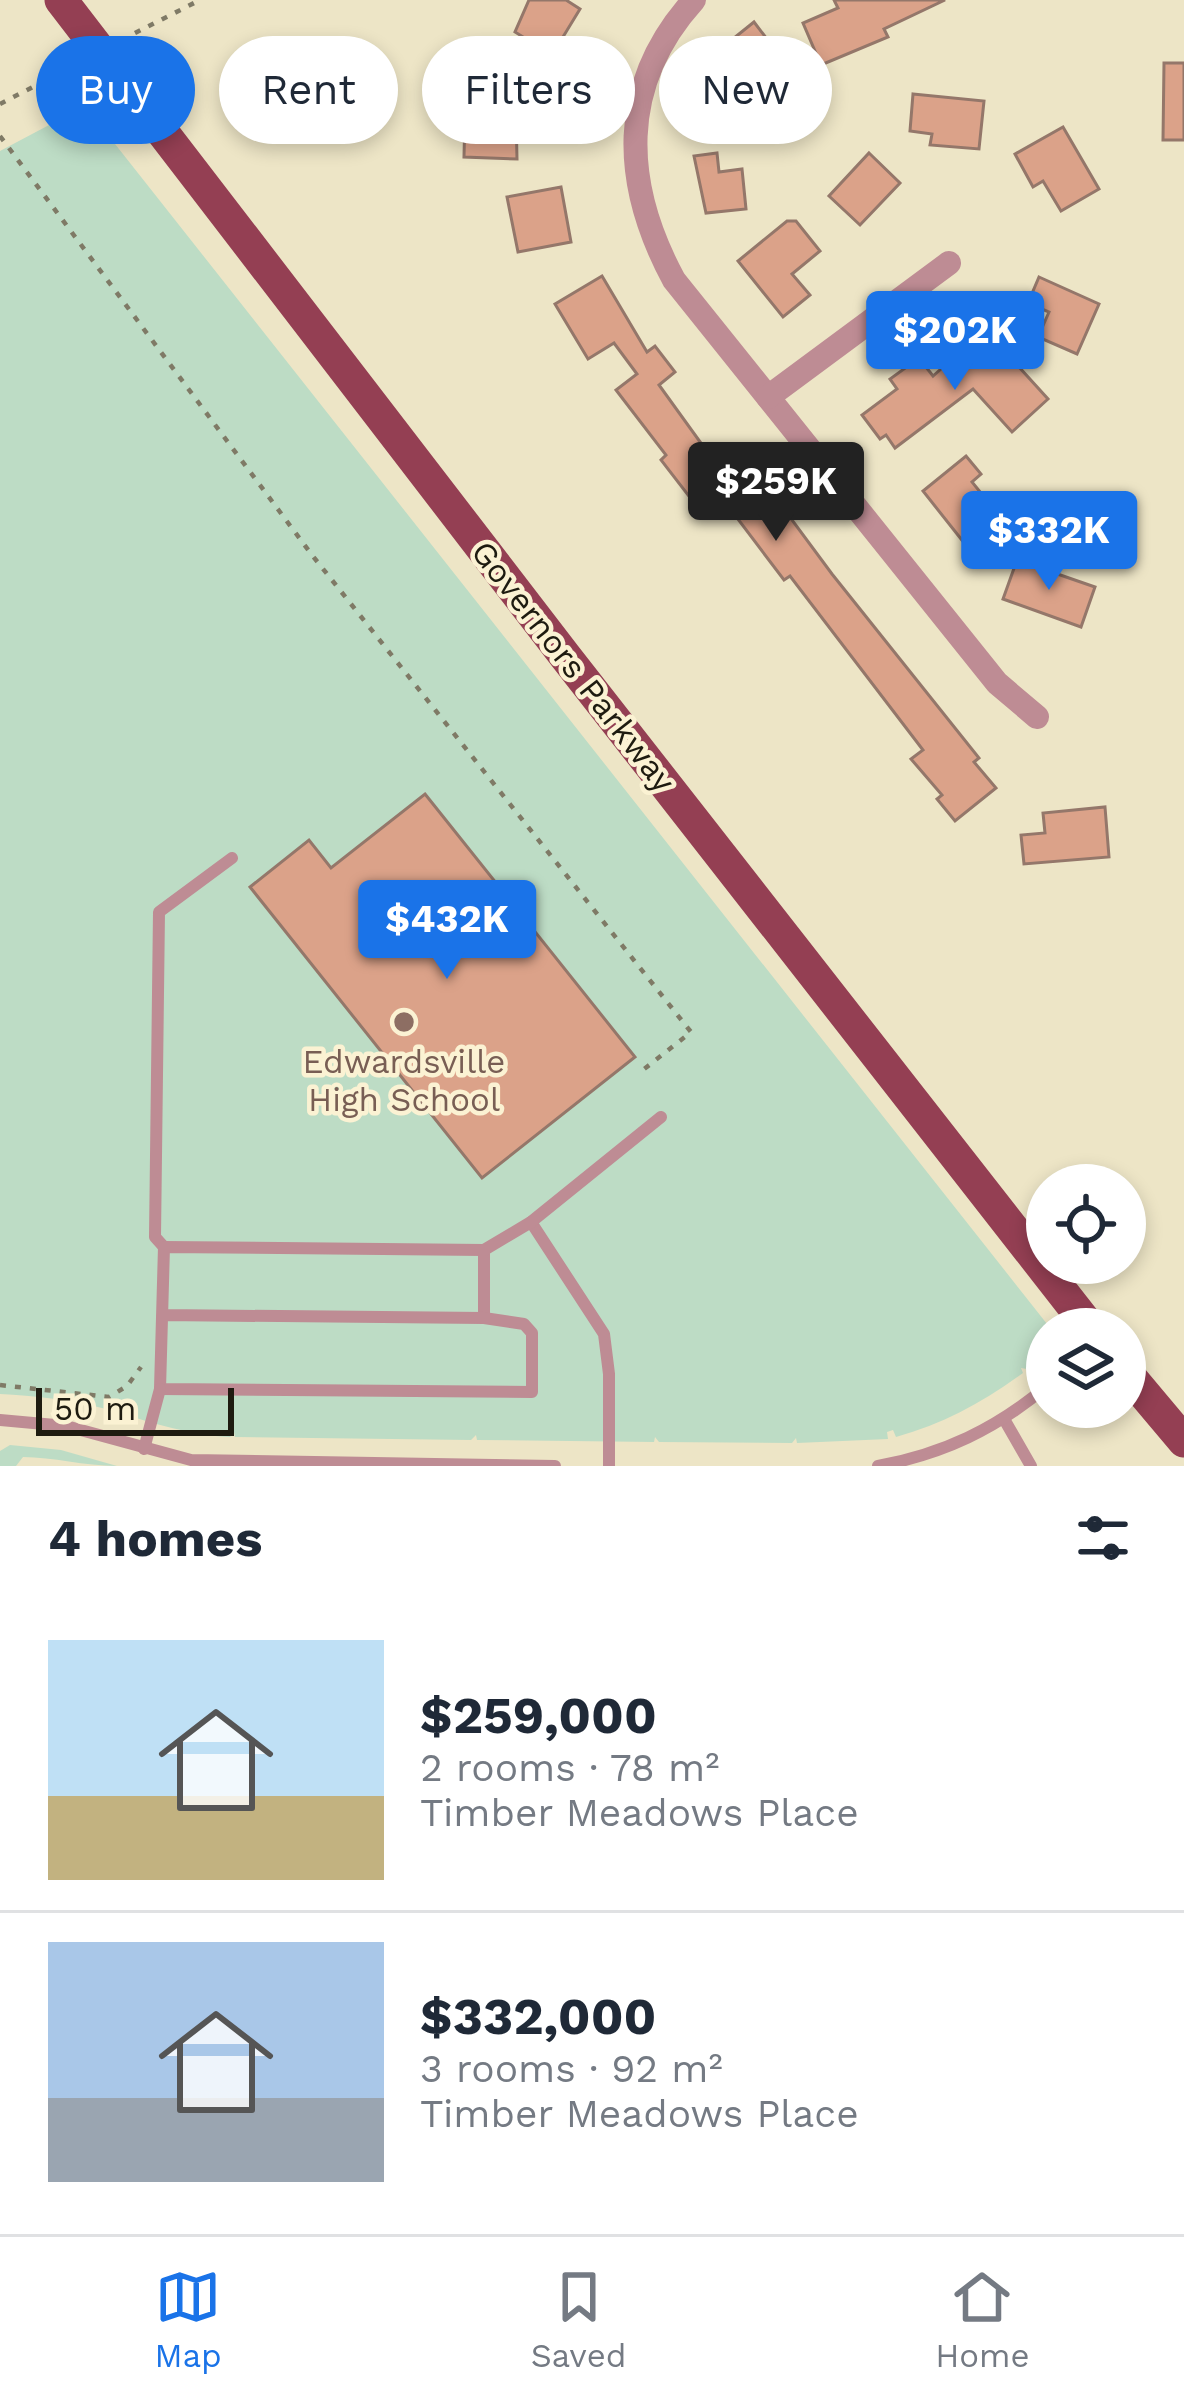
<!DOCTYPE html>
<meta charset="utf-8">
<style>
body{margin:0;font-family:"Work Sans",sans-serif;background:#f6f6f7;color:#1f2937;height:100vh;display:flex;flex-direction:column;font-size:45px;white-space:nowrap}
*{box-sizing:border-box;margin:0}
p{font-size:39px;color:#747a83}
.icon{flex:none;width:66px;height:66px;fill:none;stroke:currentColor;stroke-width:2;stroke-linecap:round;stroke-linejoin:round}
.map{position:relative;height:1466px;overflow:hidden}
.side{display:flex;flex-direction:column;background:#fff;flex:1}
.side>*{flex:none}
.guide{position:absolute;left:36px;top:36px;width:1113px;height:108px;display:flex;gap:24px}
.fabs{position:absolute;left:1026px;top:1164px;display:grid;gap:24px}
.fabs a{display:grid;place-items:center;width:120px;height:120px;border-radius:50%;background:#fff;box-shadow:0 6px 18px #0003;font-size:60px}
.scale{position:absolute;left:36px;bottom:30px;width:198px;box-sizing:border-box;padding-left:12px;border:6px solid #1e1b10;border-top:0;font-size:33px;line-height:42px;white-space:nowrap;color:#1e1b10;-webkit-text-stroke:9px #fbf2d3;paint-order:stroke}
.price{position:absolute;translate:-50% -102px;padding:0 27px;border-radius:12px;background:#1a73e8;color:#fff;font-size:39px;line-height:78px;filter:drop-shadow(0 3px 6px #0008)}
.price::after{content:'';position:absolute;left:50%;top:72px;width:36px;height:27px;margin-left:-18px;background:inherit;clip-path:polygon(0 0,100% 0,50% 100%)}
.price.current{background:#222;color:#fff}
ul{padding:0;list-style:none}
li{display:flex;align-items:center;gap:36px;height:300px;padding:0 48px}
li+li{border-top:3px solid #e0e1e3}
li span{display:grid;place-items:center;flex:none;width:336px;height:240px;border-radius:0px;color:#555}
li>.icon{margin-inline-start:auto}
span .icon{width:144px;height:144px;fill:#fffc;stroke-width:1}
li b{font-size:51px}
h2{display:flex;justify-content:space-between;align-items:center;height:144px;padding:0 48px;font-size:51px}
.pill{padding:0 42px;border-radius:54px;background:#fff;box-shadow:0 6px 18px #0003;font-size:42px;line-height:108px}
.pill.current{background:#1a73e8;color:#fff}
.menu{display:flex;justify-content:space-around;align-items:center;height:168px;border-top:3px solid #e0e1e3;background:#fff;font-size:33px;color:#747a83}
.menu a{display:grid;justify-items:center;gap:6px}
.menu .current{color:#1a73e8}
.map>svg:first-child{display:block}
</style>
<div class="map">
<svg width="1184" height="1466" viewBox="0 0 1184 1466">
<rect width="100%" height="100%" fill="#ede5c6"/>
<g fill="#bddcc5">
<path d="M85 106 1051 1329 1047 1352 1027 1369 1021 1368 1023 1373C983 1402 944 1424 896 1437L893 1430 887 1432 888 1439 797 1443 796 1438 792 1443 659 1442 655 1437 654 1442 477 1440 476 1435 471 1440 235 1437 234 1432 230 1437C184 1435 146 1420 102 1408 68 1399 35 1396 0 1394V151Z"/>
<path d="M10 1445 61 1450 117 1466C84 1466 53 1457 23 1457L16 1466H0V1451Z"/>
</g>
<g fill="#dba289" stroke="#94776a" stroke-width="3">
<polygon points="529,0 566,0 580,9 552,55 515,32"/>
<polygon points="834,0 945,0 884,29 888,37 821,65 803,23 838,8"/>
<polygon points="754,22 802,85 767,112 744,82 759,70 734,38"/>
<polygon points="1164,63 1184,63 1184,140 1163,140"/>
<polygon points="466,69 515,71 517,159 464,157"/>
<polygon points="913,94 984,101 979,149 930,145 932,134 910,131"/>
<polygon points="1063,127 1099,189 1061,211 1043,181 1033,187 1015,154"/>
<polygon points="717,153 719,172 742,169 746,209 706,213 694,156"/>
<polygon points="869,153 900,183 860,225 829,196"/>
<polygon points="561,187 571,242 518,252 507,197"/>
<polygon points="787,221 796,221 820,251 792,274 810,295 783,317 738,261"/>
<polygon points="602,276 647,352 655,346 675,372 659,385 716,464 738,447 832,574 979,758 974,762 996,788 955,821 937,799 942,795 911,759 923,750 790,576 784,580 722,498 702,513 661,460 666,455 616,390 637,374 614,343 588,359 555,304"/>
<polygon points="1039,277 1099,304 1077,354 1038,337 1049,312 1028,303"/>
<polygon points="970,343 984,358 998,344 1048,399 1012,432 973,389 895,448 886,435 880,439 862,415 897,389 890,379 919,358 933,376"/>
<polygon points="966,456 981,474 972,482 989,503 976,512 991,531 969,549 923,491"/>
<polygon points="1017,560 1095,587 1081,627 1003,599"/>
<polygon points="425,794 635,1057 482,1178 250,887 309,840 331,868"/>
<polygon points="1105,807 1109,857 1024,864 1021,835 1045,833 1043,813"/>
</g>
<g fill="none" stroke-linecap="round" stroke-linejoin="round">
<g stroke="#7f7a66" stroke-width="4.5" stroke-dasharray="6 9" stroke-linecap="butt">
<polyline points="135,33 200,0"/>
<polyline points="0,104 58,74"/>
<polyline points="0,136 312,555 691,1032 643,1070"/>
<polyline points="0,1385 109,1397 127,1386 141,1367"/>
</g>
<g stroke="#be8c94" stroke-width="12">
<polyline points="531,1222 604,1334 609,1374 609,1466"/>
<polyline points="164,1247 155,1237 159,912 232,858"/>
<polyline points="484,1250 484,1318"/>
<polyline points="162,1315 484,1318 524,1324 532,1333 532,1392 160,1389 164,1247 484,1250 531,1222 661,1117"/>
<polyline points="1004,1419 1031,1466"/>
<polyline points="0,1420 66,1426 191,1460 555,1466"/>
<polyline points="144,1449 160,1389"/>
<path d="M878 1466C943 1454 996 1429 1047 1386"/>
</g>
<g stroke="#be8c94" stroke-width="24">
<path d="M694 0C617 85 622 184 674 280L997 683 1037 717"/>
<polyline points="768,397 949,263"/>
</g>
<g stroke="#943f53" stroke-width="33">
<polyline points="61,0 565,656 1091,1329"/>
<polyline points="1125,1371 1184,1441"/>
</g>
</g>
<circle fill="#8d6e63" stroke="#fbf2d3" stroke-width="4.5" cx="404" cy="1022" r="12"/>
<g text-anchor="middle" stroke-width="9" stroke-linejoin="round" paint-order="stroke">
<g font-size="33" fill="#1e1b10" stroke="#fbf2d3">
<text transform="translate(574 666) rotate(52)" y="12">Governors Parkway</text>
</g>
<g font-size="33" fill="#785e54" stroke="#fbf2d3">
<text x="404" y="1073">Edwardsville<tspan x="404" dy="38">High School</tspan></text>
</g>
</g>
</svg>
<div class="fabs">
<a><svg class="icon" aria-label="locate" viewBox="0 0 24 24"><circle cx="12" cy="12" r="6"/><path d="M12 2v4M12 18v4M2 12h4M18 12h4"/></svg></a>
<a><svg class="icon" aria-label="layers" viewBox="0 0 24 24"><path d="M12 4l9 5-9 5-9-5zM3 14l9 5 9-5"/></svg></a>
</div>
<div class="scale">50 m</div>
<b class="price" style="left:955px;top:393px">$202K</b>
<b class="price current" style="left:776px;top:544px">$259K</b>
<b class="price" style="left:1049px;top:593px">$332K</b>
<b class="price" style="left:447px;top:982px">$432K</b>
<div class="guide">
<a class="pill current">Buy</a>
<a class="pill">Rent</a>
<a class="pill">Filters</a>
<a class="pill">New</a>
</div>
</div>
<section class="side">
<h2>4 homes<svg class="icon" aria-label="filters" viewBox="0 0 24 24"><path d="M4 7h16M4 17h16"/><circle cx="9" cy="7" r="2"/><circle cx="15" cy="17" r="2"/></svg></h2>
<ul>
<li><span style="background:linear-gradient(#bfe0f5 65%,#c2b280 0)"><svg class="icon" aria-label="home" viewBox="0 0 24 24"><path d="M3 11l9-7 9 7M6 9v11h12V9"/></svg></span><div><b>$259,000</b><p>2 rooms · 78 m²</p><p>Timber Meadows Place</p></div></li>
<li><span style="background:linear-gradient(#a9c7e8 65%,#9aa5b1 0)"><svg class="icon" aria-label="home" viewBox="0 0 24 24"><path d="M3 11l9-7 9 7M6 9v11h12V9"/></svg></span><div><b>$332,000</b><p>3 rooms · 92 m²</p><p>Timber Meadows Place</p></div></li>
</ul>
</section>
<nav class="menu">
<a class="current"><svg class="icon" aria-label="map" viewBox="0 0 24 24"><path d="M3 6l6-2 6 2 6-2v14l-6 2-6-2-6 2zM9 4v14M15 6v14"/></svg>Map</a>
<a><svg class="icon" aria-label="saved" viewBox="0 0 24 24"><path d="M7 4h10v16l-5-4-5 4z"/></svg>Saved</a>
<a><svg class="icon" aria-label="home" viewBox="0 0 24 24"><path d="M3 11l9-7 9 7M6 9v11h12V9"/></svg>Home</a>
</nav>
